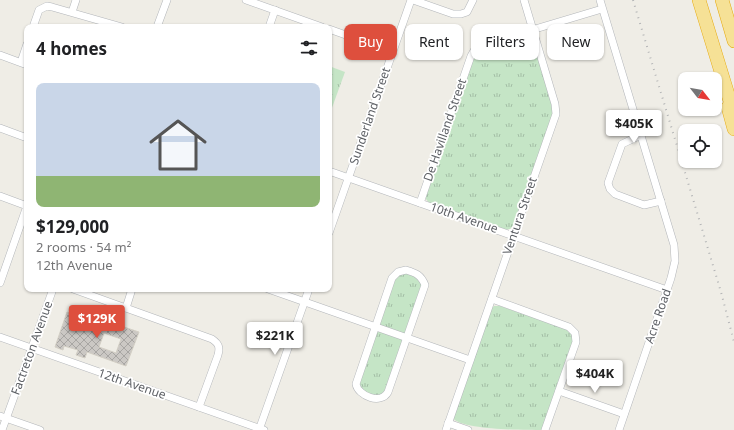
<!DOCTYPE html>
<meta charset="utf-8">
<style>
body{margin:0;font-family:"Noto Sans",sans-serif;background:#f6f6f6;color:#202124;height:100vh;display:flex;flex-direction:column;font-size:15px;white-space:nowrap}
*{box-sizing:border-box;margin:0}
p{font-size:13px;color:#757577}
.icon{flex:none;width:22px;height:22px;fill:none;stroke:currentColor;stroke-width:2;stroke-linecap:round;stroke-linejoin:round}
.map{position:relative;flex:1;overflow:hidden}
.side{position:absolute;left:24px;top:24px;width:308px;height:268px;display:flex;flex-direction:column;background:#fff;border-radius:8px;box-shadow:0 1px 3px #0004}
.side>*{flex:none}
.banner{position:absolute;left:344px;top:24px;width:330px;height:36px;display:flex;gap:8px}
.needle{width:26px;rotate:121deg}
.fabs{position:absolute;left:678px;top:72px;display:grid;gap:8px}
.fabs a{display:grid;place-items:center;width:44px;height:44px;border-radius:8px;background:#fff;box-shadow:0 1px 3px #0004;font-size:20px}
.price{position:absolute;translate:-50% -34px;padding:0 9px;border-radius:4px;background:#fff;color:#222;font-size:13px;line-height:26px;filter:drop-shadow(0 1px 2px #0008)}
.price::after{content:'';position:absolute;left:50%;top:24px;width:12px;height:9px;margin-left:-6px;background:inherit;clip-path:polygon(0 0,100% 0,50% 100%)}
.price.active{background:#de4f3d;color:#fff}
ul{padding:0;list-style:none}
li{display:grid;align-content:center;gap:8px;height:212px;padding:0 12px}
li+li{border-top:1px solid #e0e0e0}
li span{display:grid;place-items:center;height:124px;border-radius:8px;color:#555}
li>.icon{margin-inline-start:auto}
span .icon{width:72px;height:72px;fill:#fffc;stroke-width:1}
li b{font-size:17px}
h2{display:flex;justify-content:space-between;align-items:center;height:48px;padding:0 12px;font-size:17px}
.chip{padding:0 14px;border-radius:8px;background:#fff;box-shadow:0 1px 3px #0004;font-size:14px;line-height:36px}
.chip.active{background:#de4f3d;color:#fff}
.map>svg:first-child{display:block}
</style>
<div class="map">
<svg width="734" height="430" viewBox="0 0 734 430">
<defs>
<pattern id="grass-tufts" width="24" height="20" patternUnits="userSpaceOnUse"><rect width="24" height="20" fill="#c5e5c6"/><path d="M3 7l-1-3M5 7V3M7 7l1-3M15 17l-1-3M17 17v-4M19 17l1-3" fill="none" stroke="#a3bda5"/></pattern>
<pattern id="building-cross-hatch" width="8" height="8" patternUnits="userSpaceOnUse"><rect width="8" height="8" fill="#cbc8c4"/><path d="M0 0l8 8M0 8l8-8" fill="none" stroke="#a8a6a3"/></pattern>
</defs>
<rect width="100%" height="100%" fill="#efede6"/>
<g fill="url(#grass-tufts)">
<polygon points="524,35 530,37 534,41 554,111 514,225 510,229 504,230 430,204 426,199 426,193 473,57 477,50"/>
<polygon points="329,66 345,72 329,116"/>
<polygon points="406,270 425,285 388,392 381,399 358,388 392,278"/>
<path d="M494 306H500L569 330 574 337 542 430C524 430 461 430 453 418L492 308Z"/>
</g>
<path fill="url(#building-cross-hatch)" stroke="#d3cfc5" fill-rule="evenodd" d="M67 312 98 323 100 317 107 319 105 326 122 332 124 327 139 332 126 366 87 352 85 358 76 355 78 350 64 346 63 350 55 347ZM104 333 121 339 116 353 99 347Z"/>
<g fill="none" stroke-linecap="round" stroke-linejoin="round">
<g stroke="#b3b6ba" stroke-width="8">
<g id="street">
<polyline points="246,0 322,27"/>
<polyline points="413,0 453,14 461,14 467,12 473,0"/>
<polyline points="600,0 674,245 675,261 671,278 619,430"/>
<polyline points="72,12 76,0"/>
<polyline points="33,27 39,10 47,6 52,7 122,27"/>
<polyline points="157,27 167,0"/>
<polyline points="269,27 275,10"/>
<polyline points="329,29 393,52"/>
<polyline points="0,55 27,65"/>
<polyline points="21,62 27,44"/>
<polyline points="0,128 27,138"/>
<polyline points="641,135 622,144 608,183 610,189 615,194 644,205 661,201"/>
<polyline points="329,171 667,290"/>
<polyline points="0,196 27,206 0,283"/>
<polyline points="420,203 471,56 475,49 485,44 602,9"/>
<polyline points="329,233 411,0"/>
<path d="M406 270C416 273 421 275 425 285L388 392C381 405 358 396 356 384L392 278 398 272Z"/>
<path d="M73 289 212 339C219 344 220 347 218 355L199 407"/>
<polyline points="268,289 470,360"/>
<polyline points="492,299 569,327 575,333 576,342 545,430"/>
<polyline points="126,308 132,289"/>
<polyline points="0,337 264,430"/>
<polyline points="559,391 624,414"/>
<polyline points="0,416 40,430"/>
<polyline points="448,423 468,430"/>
<polyline points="2,430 53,289"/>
<polyline points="259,430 309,289"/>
<polyline points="446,430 556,114 555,104 524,0"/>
</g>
</g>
<g stroke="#e6aa0f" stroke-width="14">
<g id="highway">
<polyline points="699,0 734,114"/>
<polyline points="722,0 734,41"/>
<polyline points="728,107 734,129"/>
</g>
</g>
<use href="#street" stroke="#fff" stroke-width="7"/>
<use href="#highway" stroke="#f6e196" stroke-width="13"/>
<polyline stroke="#b4b5b6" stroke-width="2" stroke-dasharray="1 5" stroke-linecap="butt" points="633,0 721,292 734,342"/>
</g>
<g text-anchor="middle" stroke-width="3.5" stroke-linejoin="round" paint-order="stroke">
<g font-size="12" fill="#5e6166" stroke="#fff">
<text transform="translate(370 116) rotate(-71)" y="4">Sunderland Street</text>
<text transform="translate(445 130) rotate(-71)" y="4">De Havilland Street</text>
<text transform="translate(520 216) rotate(-71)" y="4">Ventura Street</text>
<text transform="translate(464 218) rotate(19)" y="4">10th Avenue</text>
<text transform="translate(658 316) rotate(-71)" y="4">Acre Road</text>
<text transform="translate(32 348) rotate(-70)" y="4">Factreton Avenue</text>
<text transform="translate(132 384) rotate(19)" y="4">12th Avenue</text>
</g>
</g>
</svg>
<div class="fabs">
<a><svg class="needle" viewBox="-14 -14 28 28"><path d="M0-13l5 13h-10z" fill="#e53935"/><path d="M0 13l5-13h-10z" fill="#757577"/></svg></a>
<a><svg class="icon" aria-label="locate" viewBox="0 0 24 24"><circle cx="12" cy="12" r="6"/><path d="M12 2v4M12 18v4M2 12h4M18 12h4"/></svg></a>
</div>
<b class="price" style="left:634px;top:144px">$405K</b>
<b class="price active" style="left:97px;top:339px">$129K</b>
<b class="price" style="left:275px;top:356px">$221K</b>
<b class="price" style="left:595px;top:394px">$404K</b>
<div class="banner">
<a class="chip active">Buy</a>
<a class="chip">Rent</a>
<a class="chip">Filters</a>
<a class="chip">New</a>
</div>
<section class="side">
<h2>4 homes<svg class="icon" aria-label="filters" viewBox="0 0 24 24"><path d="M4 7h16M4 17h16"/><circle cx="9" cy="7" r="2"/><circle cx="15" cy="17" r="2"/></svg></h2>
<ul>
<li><span style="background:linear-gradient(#c9d6e8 75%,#8fb573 0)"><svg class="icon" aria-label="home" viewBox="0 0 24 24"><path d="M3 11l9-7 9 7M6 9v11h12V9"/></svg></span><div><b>$129,000</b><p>2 rooms · 54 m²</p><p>12th Avenue</p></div></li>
</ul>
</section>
</div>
